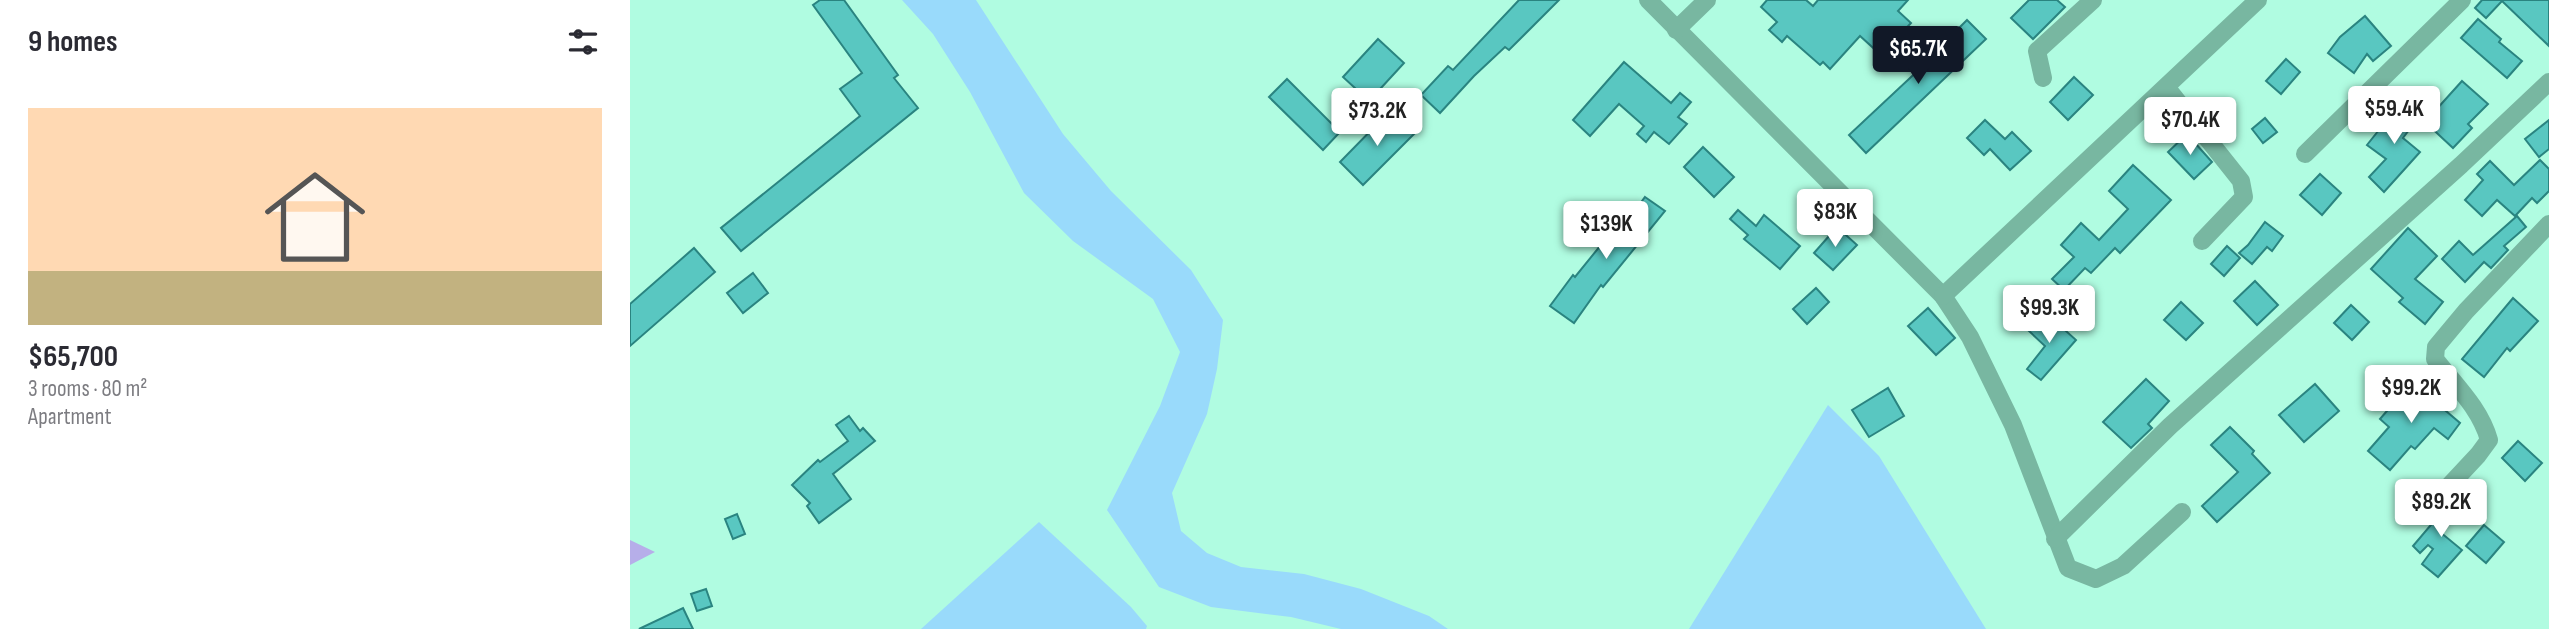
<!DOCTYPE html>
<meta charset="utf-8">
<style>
body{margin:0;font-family:"Sofia Sans Condensed",sans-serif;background:#f7f7f7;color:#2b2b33;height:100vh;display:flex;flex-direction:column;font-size:26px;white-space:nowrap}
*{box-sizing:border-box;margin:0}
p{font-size:23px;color:#7c7c81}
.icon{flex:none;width:38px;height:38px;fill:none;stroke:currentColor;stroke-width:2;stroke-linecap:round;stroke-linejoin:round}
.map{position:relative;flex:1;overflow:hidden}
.panel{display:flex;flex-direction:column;background:#fff;width:630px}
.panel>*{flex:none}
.price{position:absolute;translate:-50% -60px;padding:0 16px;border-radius:7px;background:#fff;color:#222;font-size:23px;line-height:46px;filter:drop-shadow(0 2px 4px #0008)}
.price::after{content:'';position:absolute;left:50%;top:42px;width:21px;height:16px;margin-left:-10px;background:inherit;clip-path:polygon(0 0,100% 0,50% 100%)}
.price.current{background:#111827;color:#fff}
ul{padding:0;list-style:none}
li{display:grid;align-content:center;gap:14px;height:371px;padding:0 28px}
li span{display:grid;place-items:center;height:217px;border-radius:0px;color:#555}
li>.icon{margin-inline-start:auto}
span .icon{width:126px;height:126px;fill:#fffc;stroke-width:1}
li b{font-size:30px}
h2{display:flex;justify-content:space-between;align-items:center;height:84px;padding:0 28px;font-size:30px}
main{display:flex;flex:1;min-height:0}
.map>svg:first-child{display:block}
</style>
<main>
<section class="panel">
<h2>9 homes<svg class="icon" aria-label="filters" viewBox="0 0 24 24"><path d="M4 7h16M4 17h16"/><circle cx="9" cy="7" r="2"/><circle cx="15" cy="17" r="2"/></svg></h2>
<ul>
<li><span style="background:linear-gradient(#ffd9b3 75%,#c2b280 0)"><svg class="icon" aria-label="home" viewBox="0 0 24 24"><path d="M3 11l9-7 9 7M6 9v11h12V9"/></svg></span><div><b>$65,700</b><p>3 rooms · 80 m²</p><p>Apartment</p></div></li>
</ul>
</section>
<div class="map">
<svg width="1919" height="629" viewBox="0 0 1919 629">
<rect width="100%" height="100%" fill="#b0fce1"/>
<polygon fill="#b6aee9" points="0,540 25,552 0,565"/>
<g fill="#99dafb">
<polygon points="272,0 346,0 433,134 481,191 561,270 593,320 587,369 577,414 542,493 551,531 577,553 611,567 674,574 731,589 799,616 818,629 711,629 661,617 581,607 529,587 477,510 530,406 550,352 523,299 443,241 394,193 340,92 303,34"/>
<polygon points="1198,405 1249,456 1356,629 1059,629"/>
<polygon points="409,522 501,607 517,626 516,629 291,629"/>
</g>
<g fill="#59c7c1" stroke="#2a8480" stroke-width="2">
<polygon points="190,0 214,0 268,75 264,78 288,108 111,251 91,228 230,116 210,89 232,73 183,5"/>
<polygon points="889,0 929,0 879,50 875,47 844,76 810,113 791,95 818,66 823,70"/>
<polygon points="1137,0 1176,0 1183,6 1188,0 1278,0 1268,11 1281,23 1251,55 1230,36 1200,69 1193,62 1190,65 1157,36 1152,42 1139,30 1147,22 1131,7"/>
<polygon points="1399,0 1427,0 1435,7 1403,39 1381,18"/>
<polygon points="1852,0 1919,0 1919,46 1872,1 1856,18 1845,8"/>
<polygon points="1735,16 1761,46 1743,61 1737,54 1724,73 1698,53 1710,37"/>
<polygon points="1848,19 1871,39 1869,42 1892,61 1877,78 1831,38"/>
<polygon points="1337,20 1356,39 1236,153 1219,135 1311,49 1310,47"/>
<polygon points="748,39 774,63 739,101 713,77"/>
<polygon points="1656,59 1670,72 1651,94 1636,81"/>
<polygon points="994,62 1041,103 1050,93 1061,102 1048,117 1057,124 1039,144 1024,132 1016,142 1007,134 1014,126 989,104 960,136 943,120"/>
<polygon points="1444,77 1463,95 1438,120 1420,102"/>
<polygon points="657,79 710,132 693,150 639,97"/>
<polygon points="1832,81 1858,104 1838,124 1842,128 1823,148 1795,122"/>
<polygon points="1773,100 1791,114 1773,138 1790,152 1754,192 1739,177 1756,159 1737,145"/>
<polygon points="760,111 784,134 733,185 710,162"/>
<polygon points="1635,118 1647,132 1633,143 1622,129"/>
<polygon points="1355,120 1375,139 1382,132 1401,151 1380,170 1360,149 1354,155 1337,138"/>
<polygon points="1919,120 1919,149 1909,157 1895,139"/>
<polygon points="1557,134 1582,162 1564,179 1538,152"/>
<polygon points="1073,147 1104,177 1084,197 1054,167"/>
<polygon points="1910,160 1919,169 1919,191 1907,203 1902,198 1885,216 1867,200 1852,216 1835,200 1853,180 1847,174 1860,161 1884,185"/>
<polygon points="1503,165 1541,200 1490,253 1485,248 1461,273 1455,268 1434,290 1422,279 1444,257 1431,245 1451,223 1469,240 1498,209 1479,191"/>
<polygon points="1690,174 1711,193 1692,215 1670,195"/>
<polygon points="1015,197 1035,211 973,287 971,285 944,323 920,306 943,275 945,277 983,230 988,234"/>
<polygon points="1108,210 1126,226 1134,215 1170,246 1150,269 1114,239 1118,235 1100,219"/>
<polygon points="1887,216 1896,227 1874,246 1878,250 1861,268 1854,262 1835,282 1812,259 1829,241 1843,255"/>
<polygon points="1635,222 1653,236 1642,251 1637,247 1622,264 1609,253 1618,245"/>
<polygon points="1207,227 1227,245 1203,270 1184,253"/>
<polygon points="1778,228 1807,256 1785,279 1813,302 1795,324 1769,302 1773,298 1741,269"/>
<polygon points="1597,246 1610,258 1594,276 1581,264"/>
<polygon points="64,248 85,272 0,346 0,304"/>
<polygon points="123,273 138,293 113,313 97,293"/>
<polygon points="1625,281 1648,305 1627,325 1604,301"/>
<polygon points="1186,288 1199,302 1177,324 1163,309"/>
<polygon points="1883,298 1908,321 1880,351 1877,348 1854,377 1832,359"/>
<polygon points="1551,302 1573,323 1556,340 1534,320"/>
<polygon points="1721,305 1739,322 1722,340 1704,323"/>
<polygon points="1298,308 1325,338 1306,355 1278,326"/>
<polygon points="1416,313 1446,340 1411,380 1397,369 1415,346 1399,331"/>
<polygon points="1516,379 1539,401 1518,424 1522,428 1501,448 1473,422"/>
<polygon points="1782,382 1830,423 1818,439 1804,428 1785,449 1781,446 1760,470 1738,451 1759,427 1750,419"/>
<polygon points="1685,384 1709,411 1674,442 1649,415"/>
<polygon points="1258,388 1274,416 1239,437 1222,410"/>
<polygon points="219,416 230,431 233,428 245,441 203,474 221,499 189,523 177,506 180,503 162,485 188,460 190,462 218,441 206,425"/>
<polygon points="1600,427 1624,451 1622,454 1640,473 1587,522 1572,506 1608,472 1581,445"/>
<polygon points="1888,441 1912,463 1895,481 1872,458"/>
<polygon points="1828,493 1838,502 1810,532 1832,550 1808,577 1792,564 1803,549 1798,545 1790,553 1783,546"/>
<polygon points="107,514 115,534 103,539 95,519"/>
<polygon points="1854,525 1874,542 1856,563 1836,546"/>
<polygon points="76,589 82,606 67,611 61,594"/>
<polygon points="53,608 63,629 9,629"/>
</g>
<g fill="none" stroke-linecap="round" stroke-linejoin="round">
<g stroke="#78b7a1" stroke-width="18">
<polyline points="1018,0 1313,296 1340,337 1383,425 1438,568 1466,579 1493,566 1552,512"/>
<polyline points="1046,30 1077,0"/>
<polyline points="1413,78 1407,51 1463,0"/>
<polyline points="1537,88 1611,181 1614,197 1572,241"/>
<polyline points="1675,154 1832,0"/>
<polyline points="1313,296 1628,0"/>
<path d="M1806 500 1848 455 1859 440C1850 408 1825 385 1805 359L1806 347 1836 311 1919 224"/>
<polyline points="1425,539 1540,426 1831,165 1919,82"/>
</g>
</g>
</svg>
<b class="price current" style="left:1288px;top:86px">$65.7K</b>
<b class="price" style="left:1764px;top:146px">$59.4K</b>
<b class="price" style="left:747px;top:148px">$73.2K</b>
<b class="price" style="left:1560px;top:157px">$70.4K</b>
<b class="price" style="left:1205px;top:249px">$83K</b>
<b class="price" style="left:976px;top:261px">$139K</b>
<b class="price" style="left:1419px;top:345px">$99.3K</b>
<b class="price" style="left:1781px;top:425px">$99.2K</b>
<b class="price" style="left:1811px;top:539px">$89.2K</b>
</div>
</main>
